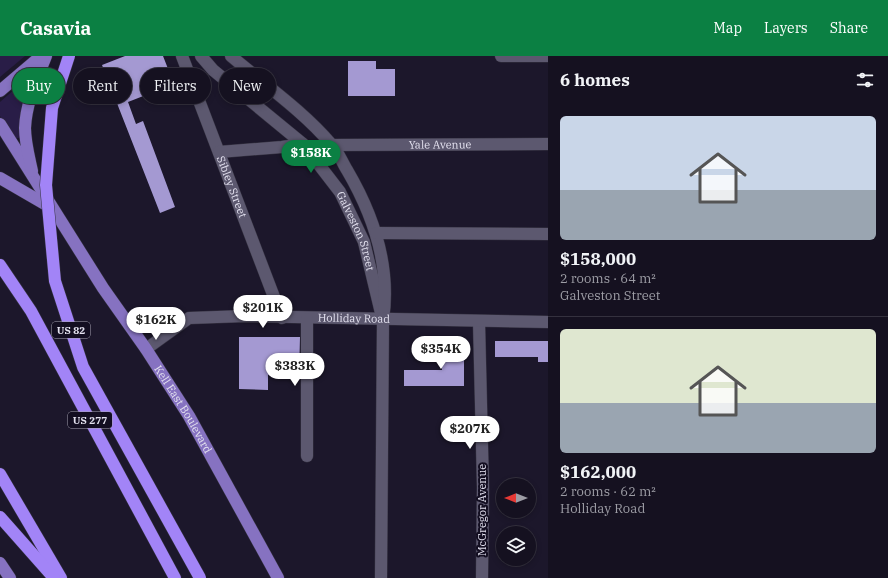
<!DOCTYPE html>
<meta charset="utf-8">
<style>
body{margin:0;font-family:"IBM Plex Serif",serif;background:#221f2d;color:#f1f3f6;height:100vh;display:flex;flex-direction:column;font-size:15px;white-space:nowrap}
*{box-sizing:border-box;margin:0}
p{font-size:13px;color:#9d9da5}
.icon{flex:none;width:22px;height:22px;fill:none;stroke:currentColor;stroke-width:2;stroke-linecap:round;stroke-linejoin:round}
.map{position:relative;flex:1;overflow:hidden}
.drawer{display:flex;flex-direction:column;background:#151120;width:340px}
.drawer>*{flex:none}
.hud{position:absolute;left:12px;top:12px;width:380px;height:36px;display:flex;gap:8px}
.needle{width:26px;rotate:270deg}
.buttons{position:absolute;left:496px;top:422px;display:grid;gap:8px}
.buttons a{display:grid;place-items:center;width:40px;height:40px;border-radius:50%;background:#151120;box-shadow:0 2px 6px #0003,0 0 0 1px #34313e;font-size:20px}
.price{position:absolute;translate:-50% -34px;padding:0 9px;border-radius:14px;background:#fff;color:#222;font-size:13px;line-height:26px;filter:drop-shadow(0 1px 2px #0008)}
.price::after{content:'';position:absolute;left:50%;top:24px;width:12px;height:9px;margin-left:-6px;background:inherit;clip-path:polygon(0 0,100% 0,50% 100%)}
.price.on{background:#0b8043;color:#fff}
ul{padding:0;list-style:none}
li{display:grid;align-content:center;gap:8px;height:212px;padding:0 12px}
li+li{border-top:1px solid #34313e}
li span{display:grid;place-items:center;height:124px;border-radius:6px;color:#555}
li>.icon{margin-inline-start:auto}
span .icon{width:72px;height:72px;fill:#fffc;stroke-width:1}
li b{font-size:17px}
h2{display:flex;justify-content:space-between;align-items:center;height:48px;padding:0 12px;font-size:17px}
.tag{padding:0 14px;border-radius:18px;background:#151120;box-shadow:0 2px 6px #0003,0 0 0 1px #34313e;font-size:14px;line-height:36px}
.tag.on{background:#0b8043;color:#fff}
header{display:flex;align-items:center;gap:24px;box-sizing:border-box;height:56px;padding:0 20px;background:#0b8043;color:#fff}
header strong{font-size:19px}
nav{display:flex;gap:22px;margin-inline-start:auto;font-size:14px}
main{display:flex;flex:1;min-height:0}
.map>svg:first-child{display:block}
</style>
<header>
<strong>Casavia</strong>
<nav><a>Map</a><a>Layers</a><a>Share</a></nav>
</header>
<main>
<div class="map">
<svg width="548" height="522" viewBox="0 0 548 522">
<rect width="100%" height="100%" fill="#1c172b"/>
<g fill="#291d47">
<polygon points="0,0 25,0 0,21"/>
<polygon points="24,25 28,29 24,45 21,81 15,83 0,60 0,46"/>
</g>
<g fill="#a499d2">
<polygon points="125,0 163,0 174,28 128,46 136,68 143,65 175,151 160,157 102,9"/>
<polygon points="348,5 376,5 376,13 395,13 395,40 348,40"/>
<polygon points="239,281 300,281 299,320 268,319 268,334 239,333"/>
<polygon points="495,285 548,285 548,306 538,306 538,301 495,301"/>
<polygon points="442,288 464,288 464,330 404,330 404,314 442,314"/>
</g>
<g fill="none" stroke-linecap="round" stroke-linejoin="round">
<g stroke="#373443" stroke-width="13">
<g id="minor">
<path id="s1" d="M182 0 282 262"/>
<path id="s2" d="M201 0 213 14 303 88 340 136 364 186 381 257"/>
<path d="M231 0C264 28 303 55 331 88 338 95 342 106 347 114 374 160 391 210 383 264L381 522"/>
<polyline points="501,0 548,0"/>
<path id="s3" d="M332 89 548 88"/>
<polyline points="219,96 282,91 303,88"/>
<polyline points="376,177 548,178"/>
<polyline points="479,266 483,431 482,522"/>
<path id="s4" d="M146 293 189 262 245 260 548 266"/>
<polyline points="307,400 307,263"/>
</g>
</g>
<g stroke="#373443" stroke-width="13">
<g id="major">
<polyline points="0,35 41,0"/>
<path id="s5" d="M0 68 103 232 146 293 189 360 278 522"/>
<path d="M32 115C29 101 25 86 25 72 26 47 37 23 46 0"/>
<polyline points="0,122 50,151"/>
<polyline points="0,507 10,522"/>
</g>
</g>
<g stroke="#373443" stroke-width="13">
<g id="highway">
<polyline points="0,209 31,255 175,522"/>
<polyline points="0,418 61,522"/>
<polyline points="0,461 54,522"/>
</g>
</g>
<use href="#minor" stroke="#5c586f" stroke-width="12"/>
<use href="#major" stroke="#8672c1" stroke-width="12"/>
<use href="#highway" stroke="#a284f7" stroke-width="12"/>
<g stroke="#373443" stroke-width="13" stroke-linecap="butt">
<polyline id="highway-bridge" points="69,0 52,52 46,129 55,225 83,311 200,522"/>
</g>
<use href="#highway-bridge" stroke="#a284f7" stroke-width="12"/>
</g>
<g text-anchor="middle" stroke-width="4" stroke-linejoin="round" paint-order="stroke">
<g fill="#130e21" stroke="#a5a2b1" stroke-width="1">
<rect x="52" y="266" width="38" height="16" rx="3"/>
<rect x="68" y="356" width="44" height="16" rx="3"/>
</g>
<g font-size="10" font-weight="bold" fill="#e3e1ef">
<text x="71" y="278">US 82</text>
<text x="90" y="368">US 277</text>
</g>
<g font-size="11" fill="#e3e1ef" stroke="#130e21">
<text dy="4" stroke="none"><textPath href="#s3" startOffset="108">Yale Avenue</textPath></text>
<text dy="4" stroke="none"><textPath href="#s1" startOffset="140">Sibley Street</textPath></text>
<text dy="4" stroke="none"><textPath href="#s2" startOffset="238">Galveston Street</textPath></text>
<text dy="4" stroke="none"><textPath href="#s4" startOffset="218">Holliday Road</textPath></text>
<text dy="4" stroke="none"><textPath href="#s5" startOffset="339">Kell East Boulevard</textPath></text>
<text transform="translate(482 454) rotate(-90)" y="4">McGregor Avenue</text>
</g>
</g>
</svg>
<div class="buttons">
<a><svg class="needle" viewBox="-14 -14 28 28"><path d="M0-13l5 13h-10z" fill="#e53935"/><path d="M0 13l5-13h-10z" fill="#9d9da5"/></svg></a>
<a><svg class="icon" aria-label="layers" viewBox="0 0 24 24"><path d="M12 4l9 5-9 5-9-5zM3 14l9 5 9-5"/></svg></a>
</div>
<b class="price on" style="left:311px;top:118px">$158K</b>
<b class="price" style="left:263px;top:273px">$201K</b>
<b class="price" style="left:156px;top:285px">$162K</b>
<b class="price" style="left:441px;top:314px">$354K</b>
<b class="price" style="left:295px;top:331px">$383K</b>
<b class="price" style="left:470px;top:394px">$207K</b>
<div class="hud">
<a class="tag on">Buy</a>
<a class="tag">Rent</a>
<a class="tag">Filters</a>
<a class="tag">New</a>
</div>
</div>
<section class="drawer">
<h2>6 homes<svg class="icon" aria-label="filters" viewBox="0 0 24 24"><path d="M4 7h16M4 17h16"/><circle cx="9" cy="7" r="2"/><circle cx="15" cy="17" r="2"/></svg></h2>
<ul>
<li><span style="background:linear-gradient(#c9d6e8 60%,#9aa5b1 0)"><svg class="icon" aria-label="home" viewBox="0 0 24 24"><path d="M3 11l9-7 9 7M6 9v11h12V9"/></svg></span><div><b>$158,000</b><p>2 rooms · 64 m²</p><p>Galveston Street</p></div></li>
<li><span style="background:linear-gradient(#dfe7d0 60%,#9aa5b1 0)"><svg class="icon" aria-label="home" viewBox="0 0 24 24"><path d="M3 11l9-7 9 7M6 9v11h12V9"/></svg></span><div><b>$162,000</b><p>2 rooms · 62 m²</p><p>Holliday Road</p></div></li>
</ul>
</section>
</main>
